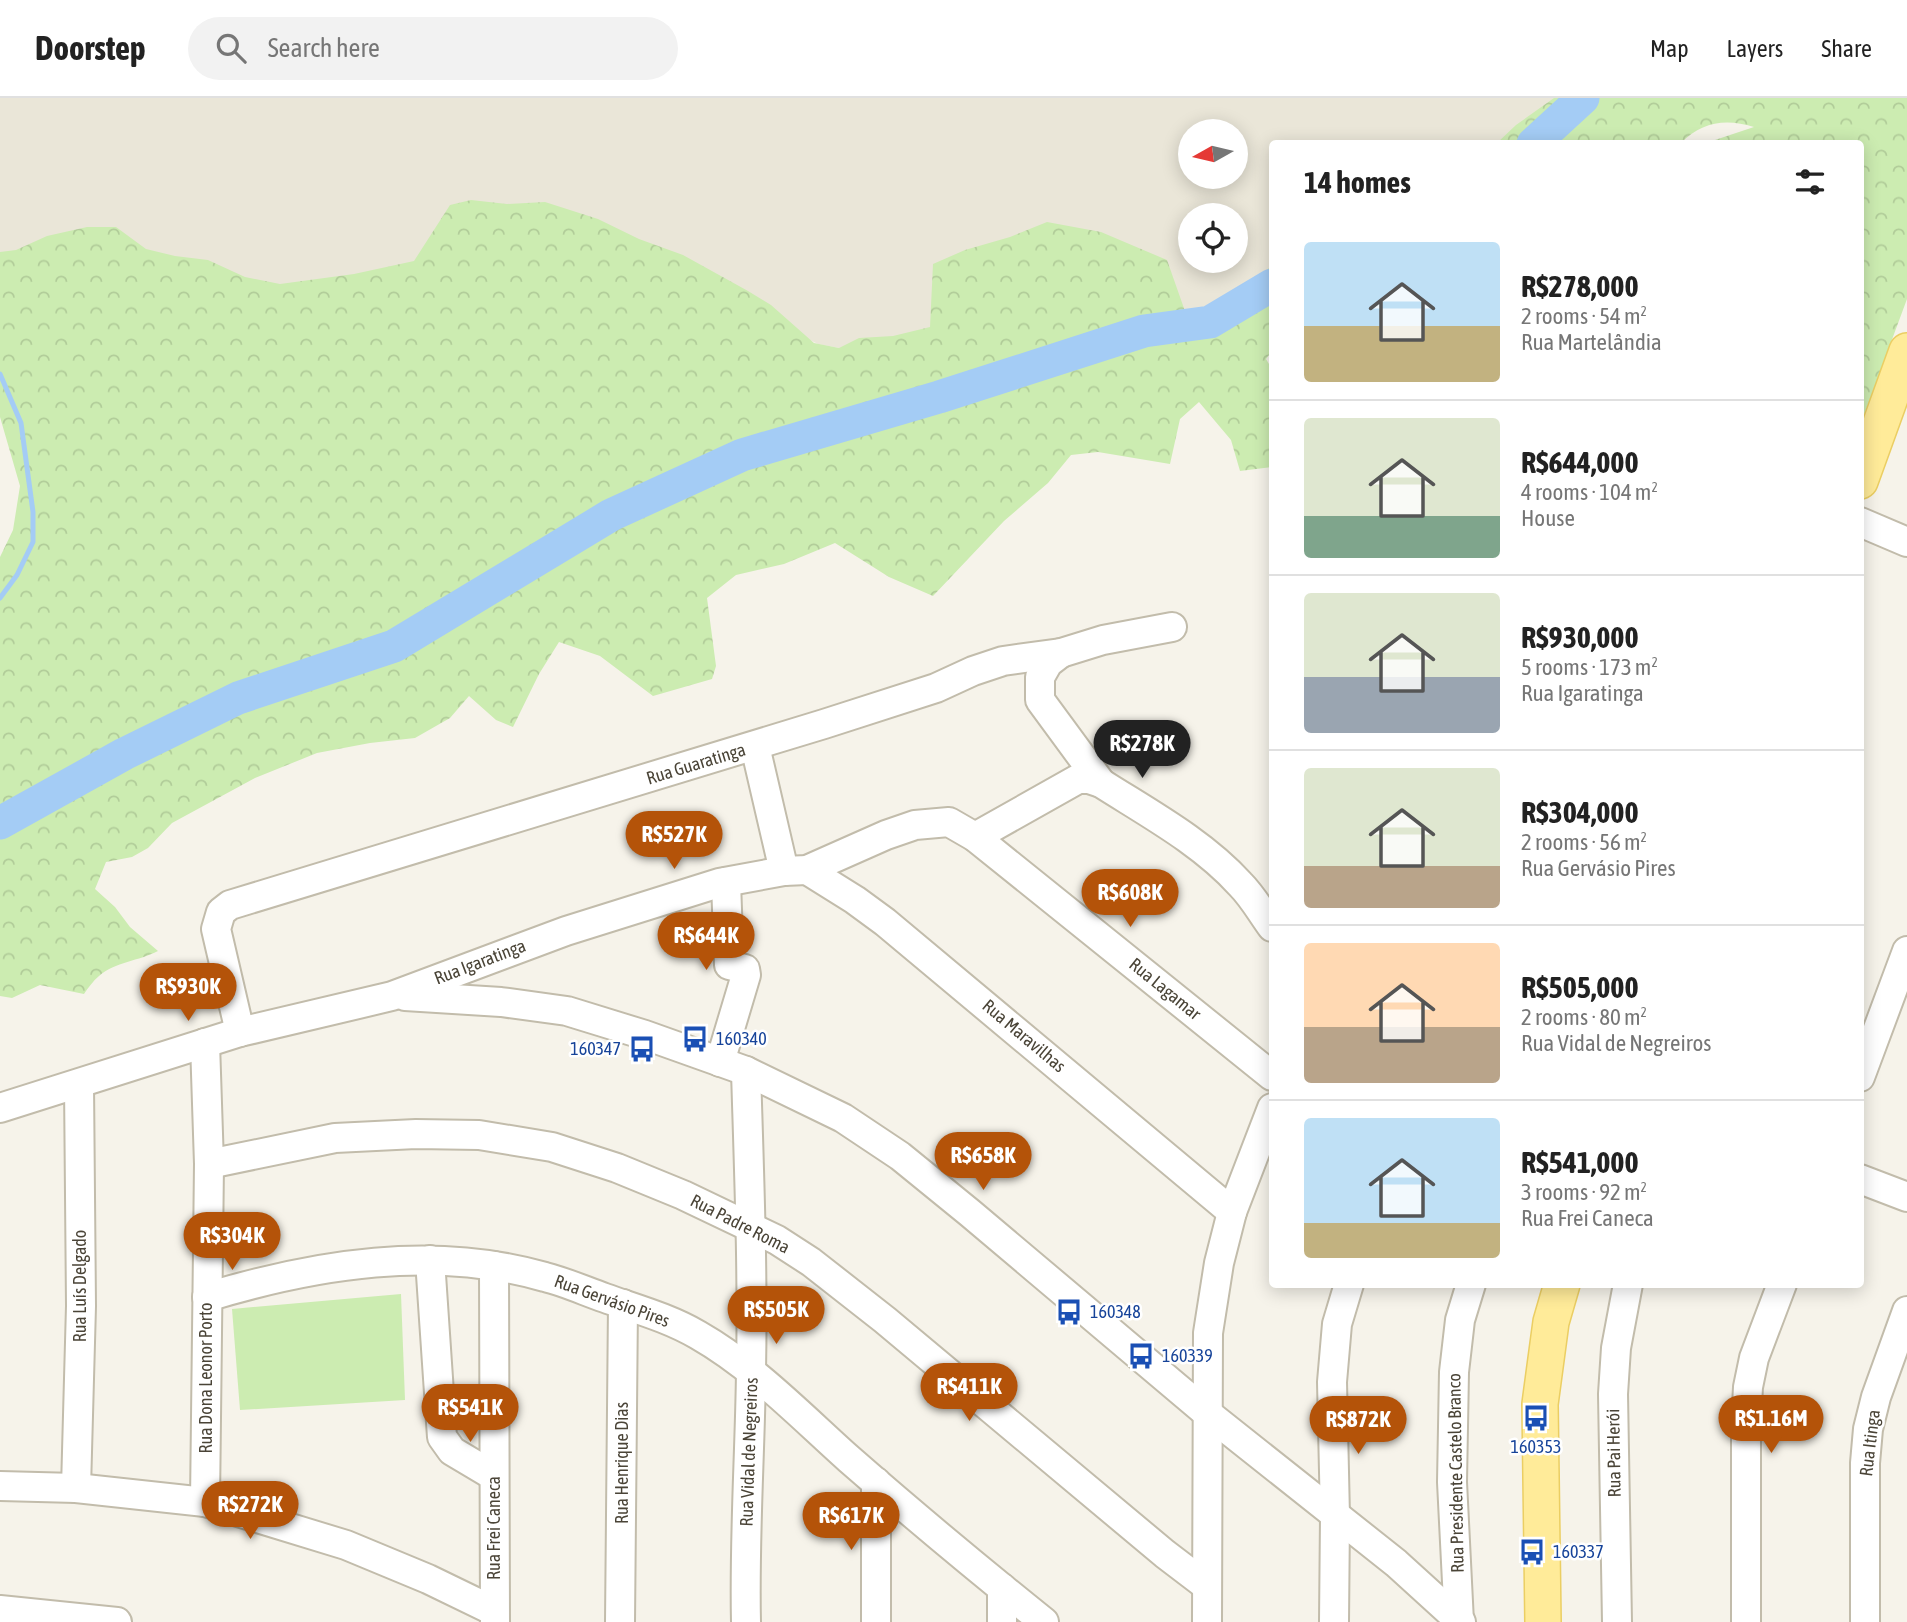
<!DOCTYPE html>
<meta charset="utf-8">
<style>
body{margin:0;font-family:"Asap Condensed",sans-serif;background:#f2f2f2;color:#222;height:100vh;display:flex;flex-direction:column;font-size:26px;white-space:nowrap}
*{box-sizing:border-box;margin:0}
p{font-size:23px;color:#767676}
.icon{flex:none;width:38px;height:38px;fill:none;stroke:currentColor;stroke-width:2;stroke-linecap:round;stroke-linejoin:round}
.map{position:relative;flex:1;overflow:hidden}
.details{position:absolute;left:1269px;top:42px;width:595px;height:1148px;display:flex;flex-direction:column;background:#fff;border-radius:7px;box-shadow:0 4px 18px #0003}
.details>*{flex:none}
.needle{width:46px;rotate:262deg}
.tools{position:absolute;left:1178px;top:21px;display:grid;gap:14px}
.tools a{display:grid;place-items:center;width:70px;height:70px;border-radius:50%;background:#fff;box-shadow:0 4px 18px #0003;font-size:35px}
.price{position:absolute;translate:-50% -60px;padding:0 16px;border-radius:24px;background:#b45309;color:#fff;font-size:23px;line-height:46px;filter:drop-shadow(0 2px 4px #0008)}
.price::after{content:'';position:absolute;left:50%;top:42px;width:21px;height:16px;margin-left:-10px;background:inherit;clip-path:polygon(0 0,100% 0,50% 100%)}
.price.on{background:#222;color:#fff}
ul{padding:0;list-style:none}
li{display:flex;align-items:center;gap:21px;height:175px;padding:0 35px}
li+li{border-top:2px solid #e0e0e0}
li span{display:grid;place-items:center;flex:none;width:196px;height:140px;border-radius:7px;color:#555}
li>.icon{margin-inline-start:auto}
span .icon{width:84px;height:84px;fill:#fffc;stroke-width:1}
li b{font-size:30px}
h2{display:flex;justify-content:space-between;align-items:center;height:84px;padding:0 35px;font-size:30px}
header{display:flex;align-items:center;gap:42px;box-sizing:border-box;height:98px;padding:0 35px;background:#fff;border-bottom:2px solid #e0e0e0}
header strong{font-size:33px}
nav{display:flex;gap:38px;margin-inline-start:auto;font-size:24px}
.search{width:490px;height:63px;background:#f2f2f2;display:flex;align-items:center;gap:18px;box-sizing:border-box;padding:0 24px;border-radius:38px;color:#767676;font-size:26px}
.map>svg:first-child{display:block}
</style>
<header>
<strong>Doorstep</strong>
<div class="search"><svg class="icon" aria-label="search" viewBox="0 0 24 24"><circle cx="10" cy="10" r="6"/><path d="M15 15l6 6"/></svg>Search here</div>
<nav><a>Map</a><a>Layers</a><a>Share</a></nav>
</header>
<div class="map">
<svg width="1907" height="1524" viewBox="0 0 1907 1524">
<defs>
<pattern id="forest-crowns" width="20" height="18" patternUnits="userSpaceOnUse" patternTransform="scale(1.75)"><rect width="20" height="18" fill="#ccecb1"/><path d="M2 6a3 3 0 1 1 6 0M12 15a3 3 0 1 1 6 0" fill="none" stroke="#b1cc99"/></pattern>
</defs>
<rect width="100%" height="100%" fill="#f6f3ea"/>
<path fill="#eae6d8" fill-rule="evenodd" d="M0 0H1702L1606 45 1272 46V193L1209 217 839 250 818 246 722 198 479 233 0 190ZM1190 33H1236V79H1190ZM1190 117H1236V163H1190Z"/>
<polygon fill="#ccecb1" points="401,1196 405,1302 240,1312 232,1211"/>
<g fill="url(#forest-crowns)">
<path d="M1554 0H1907V201L1860 328V46L1706 45 1754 29C1725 20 1702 24 1681 45H1497L1516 27Z"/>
<path d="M471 102 507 106 545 104 598 121 639 141 683 157 748 193 771 207 814 245 839 250 859 240 893 238 930 229 933 166 965 152 1010 139 1047 124 1101 134 1167 162 1186 216 1242 197 1272 167V253L1266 261 1272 271V369L1240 373 1231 342 1199 304 1180 321 1170 366 1098 354 1071 357 1048 385 1004 423 933 498 889 479 835 445 784 466 736 477 707 500 716 568 712 581 653 598 600 558 559 544 539 576 513 629 496 622 469 598 450 620 415 640 370 645 317 655 255 680 172 725 148 750 132 759 106 764 95 791 115 809 130 829 158 853C139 863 115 864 99 878 93 883 88 890 84 896L40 887 12 900 0 898V459L13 432 20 388 0 319V154L16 152 47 138 87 129H116L146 151 175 158 208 162 245 179 280 186 354 176 414 163 450 107Z"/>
</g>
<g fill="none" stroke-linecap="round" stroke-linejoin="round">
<polyline stroke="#a4ccf5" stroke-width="5" points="0,276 21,325 33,414 33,444 17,477 0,500"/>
<g stroke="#a4ccf5" stroke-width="33">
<polyline points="1533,46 1583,0"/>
<polyline points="0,725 124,656 238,600 394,548 611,417 742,357 939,299 1144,233 1210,224 1272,187"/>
</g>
<g stroke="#c2bcab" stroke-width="32">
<g id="minor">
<polyline points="1860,424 1907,444"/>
<polyline points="1061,555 1048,565 1040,579 1040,602 1101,685"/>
<polyline points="755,648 784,773"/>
<path d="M975 739 1078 681H1089L1101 685C1148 715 1202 744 1240 786 1253 799 1261 814 1272 829"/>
<polyline points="807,772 855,802 885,824 1232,1114"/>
<polyline points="405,898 501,904 567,913 645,937 746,973 843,1020 900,1058 970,1115 1207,1315 1396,1465 1461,1524"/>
<polyline points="240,934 216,831 221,814 230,807 824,626 936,590 973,573 1003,563 1061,555 1103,542 1172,529"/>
<polyline points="720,964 746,877 745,871 729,867 726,784"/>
<path d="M746 973C749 1073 753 1173 751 1273 750 1356 744 1440 746 1524"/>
<polyline points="1860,979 1907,853"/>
<polyline points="0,1010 240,934 392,898 566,833 719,785 784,773 807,772 886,737 915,727 949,724 975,739 1272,978"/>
<polyline points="209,1066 335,1040 416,1036 479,1037 552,1049 617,1070 683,1097 777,1142 811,1164 885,1222 1165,1456 1207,1488"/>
<polyline points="1860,1081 1907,1099"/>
<polyline points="430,1162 442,1339 452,1353 494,1378"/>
<polyline points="494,1168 495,1524"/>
<path d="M207 1199C316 1166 433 1147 545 1179 565 1184 585 1193 605 1200 636 1211 669 1220 698 1237 754 1269 801 1318 849 1361 913 1417 978 1471 1044 1524"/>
<polyline points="876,1384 876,1524"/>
<polyline points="0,1388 76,1390 205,1404 346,1447 428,1481 494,1513"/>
<polyline points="76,1390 81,1208 79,986"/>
<polyline points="205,1404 209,1066 205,945"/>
<polyline points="0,1512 117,1524"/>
<polyline points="620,1524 623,1206"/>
<polyline points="1002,1524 1002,1490"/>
<polyline points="1207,1524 1208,1235 1219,1165 1232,1114 1272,1010"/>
<polyline points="1334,1524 1335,1419 1332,1284 1337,1226 1349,1186"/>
<polyline points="1459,1524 1452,1384 1454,1274 1460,1222 1471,1186"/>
<polyline points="1617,1524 1613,1296 1616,1250 1628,1186"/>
<polyline points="1746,1524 1746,1326 1748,1289 1754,1260 1782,1186"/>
<polyline points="1865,1524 1865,1365 1868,1331 1876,1299 1907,1213"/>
</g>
</g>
<g stroke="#ebce63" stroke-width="38">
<g id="major">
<polyline points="1860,383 1907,253"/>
<polyline points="1543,1524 1540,1306 1551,1224 1562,1186"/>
</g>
</g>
<use href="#minor" stroke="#fff" stroke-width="28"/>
<use href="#major" stroke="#ffeb99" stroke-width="35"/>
</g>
<defs>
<g id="bus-bare" transform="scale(2.1)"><path d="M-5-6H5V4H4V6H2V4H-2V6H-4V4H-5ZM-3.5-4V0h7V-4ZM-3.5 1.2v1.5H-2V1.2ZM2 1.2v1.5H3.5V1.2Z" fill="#1a4fb4" stroke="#fff" stroke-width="2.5" paint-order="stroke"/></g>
</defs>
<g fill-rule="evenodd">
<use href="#bus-bare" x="695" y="941"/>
<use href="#bus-bare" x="642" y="951"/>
<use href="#bus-bare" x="1069" y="1214"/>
<use href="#bus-bare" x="1141" y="1258"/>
<use href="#bus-bare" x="1536" y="1320"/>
<use href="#bus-bare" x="1532" y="1454"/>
</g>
<g text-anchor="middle" stroke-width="5" stroke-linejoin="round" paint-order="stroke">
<g font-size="18" fill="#4a4437" stroke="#fff">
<text transform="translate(696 666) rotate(-17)" y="6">Rua Guaratinga</text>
<text transform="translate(480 864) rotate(-21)" y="6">Rua Igaratinga</text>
<text transform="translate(1165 891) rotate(39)" y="6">Rua Lagamar</text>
<text transform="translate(1024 938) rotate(40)" y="6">Rua Maravilhas</text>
<text transform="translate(740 1126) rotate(27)" y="6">Rua Padre Roma</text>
<text transform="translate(80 1188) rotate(-90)" y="6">Rua Luís Delgado</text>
<text transform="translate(612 1203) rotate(20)" y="6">Rua Gervásio Pires</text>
<text transform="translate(206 1280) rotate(-90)" y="6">Rua Dona Leonor Porto</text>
<text transform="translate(1870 1345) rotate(-83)" y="6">Rua Itinga</text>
<text transform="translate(749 1354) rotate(-88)" y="6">Rua Vidal de Negreiros</text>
<text transform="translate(1614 1355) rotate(-91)" y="6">Rua Pai Herói</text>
<text transform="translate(622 1365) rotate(-90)" y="6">Rua Henrique Dias</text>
<text transform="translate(1456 1375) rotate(-91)" y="6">Rua Presidente Castelo Branco</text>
<text transform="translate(494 1430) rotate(-90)" y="6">Rua Frei Caneca</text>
</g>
<g font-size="18" fill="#164399" stroke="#fff" text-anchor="start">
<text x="716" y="947">160340</text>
<text x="621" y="957" text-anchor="end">160347</text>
<text x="1090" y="1220">160348</text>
<text x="1162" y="1264">160339</text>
<text x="1536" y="1355" text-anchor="middle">160353</text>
<text x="1553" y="1460">160337</text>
</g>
</g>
</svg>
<div class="tools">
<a><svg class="needle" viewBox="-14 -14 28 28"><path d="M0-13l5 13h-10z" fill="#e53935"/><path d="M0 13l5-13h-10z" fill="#767676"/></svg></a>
<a><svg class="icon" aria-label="locate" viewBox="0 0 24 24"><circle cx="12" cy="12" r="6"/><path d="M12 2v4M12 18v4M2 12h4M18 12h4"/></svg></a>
</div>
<b class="price on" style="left:1142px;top:682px">R$278K</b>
<b class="price" style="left:674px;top:773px">R$527K</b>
<b class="price" style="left:1130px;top:831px">R$608K</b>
<b class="price" style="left:706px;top:874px">R$644K</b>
<b class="price" style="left:188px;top:925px">R$930K</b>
<b class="price" style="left:983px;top:1094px">R$658K</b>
<b class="price" style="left:232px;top:1174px">R$304K</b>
<b class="price" style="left:776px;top:1248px">R$505K</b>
<b class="price" style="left:969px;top:1325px">R$411K</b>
<b class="price" style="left:470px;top:1346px">R$541K</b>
<b class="price" style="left:1771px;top:1357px">R$1.16M</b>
<b class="price" style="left:1358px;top:1358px">R$872K</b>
<b class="price" style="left:250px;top:1443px">R$272K</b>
<b class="price" style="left:851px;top:1454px">R$617K</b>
<section class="details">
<h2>14 homes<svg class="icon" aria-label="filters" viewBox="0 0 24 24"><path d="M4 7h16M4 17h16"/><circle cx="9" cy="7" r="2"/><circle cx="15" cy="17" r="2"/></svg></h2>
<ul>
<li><span style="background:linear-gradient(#bfe0f5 60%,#c2b280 0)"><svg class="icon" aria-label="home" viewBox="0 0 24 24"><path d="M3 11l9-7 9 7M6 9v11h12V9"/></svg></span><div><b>R$278,000</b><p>2 rooms · 54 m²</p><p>Rua Martelândia</p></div></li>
<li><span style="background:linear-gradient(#dfe7d0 70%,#7fa58c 0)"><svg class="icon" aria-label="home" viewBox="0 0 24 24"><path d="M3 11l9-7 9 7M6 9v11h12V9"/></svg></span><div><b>R$644,000</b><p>4 rooms · 104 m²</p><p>House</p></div></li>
<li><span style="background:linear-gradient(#dfe7d0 60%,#9aa5b1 0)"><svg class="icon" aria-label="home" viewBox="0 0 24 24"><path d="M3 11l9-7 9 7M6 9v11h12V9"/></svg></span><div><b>R$930,000</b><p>5 rooms · 173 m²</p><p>Rua Igaratinga</p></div></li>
<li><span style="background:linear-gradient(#dfe7d0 70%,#b9a48a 0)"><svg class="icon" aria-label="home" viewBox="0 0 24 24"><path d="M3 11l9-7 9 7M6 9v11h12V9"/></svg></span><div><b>R$304,000</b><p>2 rooms · 56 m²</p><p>Rua Gervásio Pires</p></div></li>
<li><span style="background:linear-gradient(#ffd9b3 60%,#b9a48a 0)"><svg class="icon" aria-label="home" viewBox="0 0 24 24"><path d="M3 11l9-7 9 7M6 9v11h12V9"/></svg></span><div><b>R$505,000</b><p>2 rooms · 80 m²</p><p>Rua Vidal de Negreiros</p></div></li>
<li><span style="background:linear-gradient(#bfe0f5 75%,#c2b280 0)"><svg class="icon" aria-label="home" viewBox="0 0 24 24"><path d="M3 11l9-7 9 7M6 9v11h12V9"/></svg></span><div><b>R$541,000</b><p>3 rooms · 92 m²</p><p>Rua Frei Caneca</p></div></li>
</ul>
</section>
</div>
